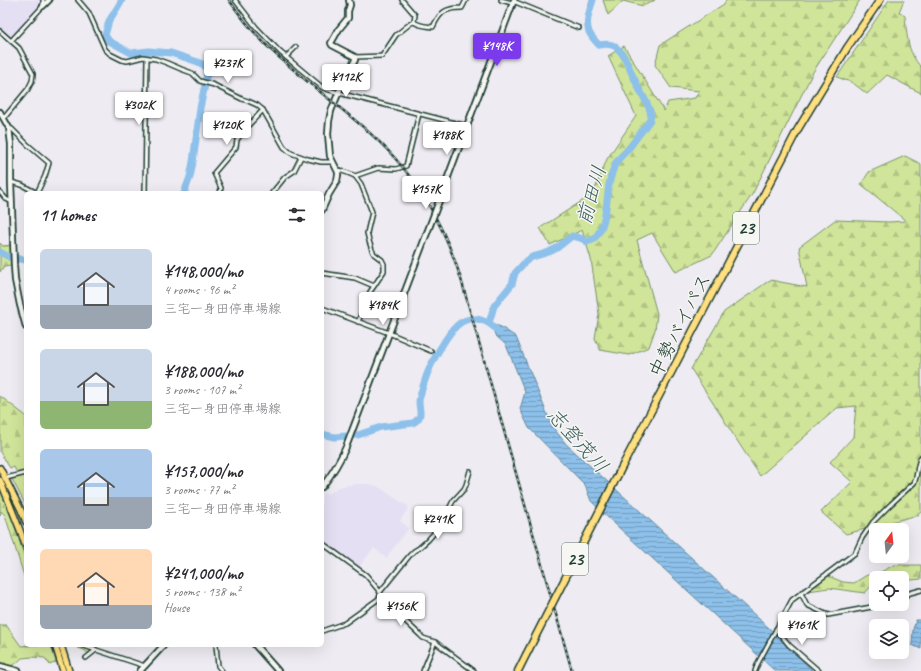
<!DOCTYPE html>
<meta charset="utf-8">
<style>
body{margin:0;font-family:Caveat,"Klee One",sans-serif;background:#f7f7f7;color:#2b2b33;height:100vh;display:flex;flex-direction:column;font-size:15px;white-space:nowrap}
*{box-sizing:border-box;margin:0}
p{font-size:13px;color:#7c7c81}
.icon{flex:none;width:22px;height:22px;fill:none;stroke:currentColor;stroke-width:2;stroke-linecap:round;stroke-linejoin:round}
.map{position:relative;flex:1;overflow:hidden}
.side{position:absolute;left:24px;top:191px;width:300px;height:456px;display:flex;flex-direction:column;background:#fff;border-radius:6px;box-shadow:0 4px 16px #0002}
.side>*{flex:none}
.needle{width:26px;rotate:15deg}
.buttons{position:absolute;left:869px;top:523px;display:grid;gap:8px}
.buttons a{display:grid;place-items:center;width:40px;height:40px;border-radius:6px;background:#fff;box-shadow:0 4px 16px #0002;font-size:20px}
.price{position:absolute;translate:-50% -34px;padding:0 9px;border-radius:4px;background:#fff;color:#222;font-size:13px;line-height:26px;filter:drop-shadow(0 1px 2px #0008)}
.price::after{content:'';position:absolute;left:50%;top:24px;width:12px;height:9px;margin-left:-6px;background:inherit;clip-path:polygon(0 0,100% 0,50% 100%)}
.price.current{background:#7c3aed;color:#fff}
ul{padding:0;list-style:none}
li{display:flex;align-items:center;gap:12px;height:100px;padding:0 16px}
li span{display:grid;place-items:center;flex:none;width:112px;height:80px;border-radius:6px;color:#555}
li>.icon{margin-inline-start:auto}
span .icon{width:48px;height:48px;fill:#fffc;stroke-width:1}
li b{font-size:17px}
h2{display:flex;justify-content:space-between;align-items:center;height:48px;padding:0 16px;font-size:17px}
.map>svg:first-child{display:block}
</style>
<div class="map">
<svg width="921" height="671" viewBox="0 0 921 671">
<defs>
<pattern id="forest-firs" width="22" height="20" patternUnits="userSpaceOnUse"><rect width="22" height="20" fill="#d0e59a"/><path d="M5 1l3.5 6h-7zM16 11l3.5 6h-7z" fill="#b2c585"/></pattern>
<pattern id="water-rules" width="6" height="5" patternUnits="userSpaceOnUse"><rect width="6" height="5" fill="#8dc0ea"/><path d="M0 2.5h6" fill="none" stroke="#739dbe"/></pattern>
</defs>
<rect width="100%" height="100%" fill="#eeecf2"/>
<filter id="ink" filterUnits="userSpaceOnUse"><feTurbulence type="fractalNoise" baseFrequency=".025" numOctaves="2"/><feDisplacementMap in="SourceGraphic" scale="8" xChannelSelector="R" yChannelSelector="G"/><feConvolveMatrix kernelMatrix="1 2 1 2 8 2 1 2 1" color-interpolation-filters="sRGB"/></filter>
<g filter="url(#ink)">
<g fill="#e5dff3">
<polygon points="0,0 41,0 37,10 12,37 10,37 0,28"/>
<polygon points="355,484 367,484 377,486 409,507 400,521 409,528 386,558 374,548 359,567 357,565 355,566 322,542 322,494 330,493 338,487"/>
</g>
<g fill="url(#forest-firs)" stroke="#789167">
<polygon points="603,0 655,0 643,6 623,1 608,15"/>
<polygon points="726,0 860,0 813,72 753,193 712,255 676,272 652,233 637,240 657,314 655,330 649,347 629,355 600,350 595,338 599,314 591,259 582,230 550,245 540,228 593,194 607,159 636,116 608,56 624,46 664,111 668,102 695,98 699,91 671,88 655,65 660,45 724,4"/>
<path d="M889 0H904L899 12 905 16C907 35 907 52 921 67V93L911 88 887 75 867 94 853 83 837 77Z"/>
<polygon points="905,156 921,164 921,512 918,515 846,534 821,512 852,482 830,462 853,437 856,406 837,408 760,476 691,369 724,312 770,280 807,287 799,247 835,220 889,222 906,221 861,184 869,172"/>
<polygon points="0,243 3,246 11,245 11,265 4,266 0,272"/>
<polygon points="0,396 26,416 26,508 24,502 12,479 17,473 14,467 10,468 0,452"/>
<polygon points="0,490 3,490 26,561 26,580 24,576 5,515 1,511 0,516"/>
<polygon points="894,565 921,565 921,579 902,581 902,578 876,578 876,585 871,586 865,593 829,588 808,591 828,576 843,582 854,583 867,575 873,576"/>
<path d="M0 625H6L21 646 30 645H51L56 662 50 665 45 658 32 657 22 658C11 668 14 666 0 662Z"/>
<polygon points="80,645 98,645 92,653 89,654 84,650 78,648"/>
</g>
<g fill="url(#water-rules)" stroke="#618ca1">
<polygon points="491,323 501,327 516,337 552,426 566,444 769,628 813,671 775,671 604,514 591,501 585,485 529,428 520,409 525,392 506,345 495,335"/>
<polygon points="916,620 921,620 921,649 912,645 913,629"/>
</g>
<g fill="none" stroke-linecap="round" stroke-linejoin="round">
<g stroke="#8dc0ea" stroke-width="7">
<polyline points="122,0 109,21 105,35 109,41 131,53 149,51 171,53 198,62 204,65 207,70 206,80 200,108 193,162 190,177 184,193"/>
<polyline points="0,252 9,257 26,260"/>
<path d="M489 323 494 306 512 284 515 273 525 262 532 257 536 256 549 252 557 248 572 236C578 237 583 238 587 242 607 237 606 201 609 185 610 178 613 170 615 164 619 157 625 153 629 148 636 139 643 129 650 120 651 117 651 115 650 111 647 100 639 91 635 80 629 70 627 56 617 48 612 43 605 44 599 45 595 41 591 36 589 32 585 21 590 10 593 0"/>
<path d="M322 434 334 437 358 435 381 427 413 423C424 416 419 412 419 401 420 395 422 389 424 383 428 370 434 358 441 347 450 332 461 314 481 320 484 321 487 322 490 324 493 326 496 329 499 332"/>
</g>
<g stroke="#1f3d34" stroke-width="6">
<g id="street">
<polyline points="78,0 89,13 105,49 110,54 122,60 127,61 143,57 156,59 167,63 181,69 192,73 200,81 214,85 242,99 248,101 257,105 263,110 284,147 291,153 308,159 321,162 333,162"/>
<polyline points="235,0 256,27 280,52 323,88 339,93 467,126"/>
<polyline points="501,0 512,3"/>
<polyline points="513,1 579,28"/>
<path d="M414 22C419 26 426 26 433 27 440 12 445 8 462 8L466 0"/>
<polyline points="0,31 19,48 33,74 32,81 28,89 4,118"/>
<polyline points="11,41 43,6 43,0"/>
<polyline points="286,57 296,47"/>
<polyline points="355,57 382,56 396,35 411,23 414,22 415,15 402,0"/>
<polyline points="9,128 12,129 28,145 49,163 45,176 37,193"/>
<polyline points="336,169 348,173 355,176 361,184 372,212 367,233 369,241 372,250 374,254 382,260 384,264 384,271 370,292 358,322"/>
<polyline points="355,176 378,168 396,169 406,166 419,114"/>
<polyline points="11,182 22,185 37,193"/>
<polyline points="0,192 6,199 12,202"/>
<polyline points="145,193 147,58"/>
<polyline points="220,193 221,188 214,173 236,147 237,140 243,131 263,110"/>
<polyline points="272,193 285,177 294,171 301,157"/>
<polyline points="322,273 355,278 374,286"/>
<polyline points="322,308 389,333 431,351"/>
<polyline points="6,478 26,473"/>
<polyline points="322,543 366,575 380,592"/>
<polyline points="801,593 807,605 828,615 888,604"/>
<polyline points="380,597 420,635 423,638 435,642 474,671"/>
<polyline points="902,598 910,593 921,590"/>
<polyline points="776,629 789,645 819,671"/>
<polyline points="322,631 345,623 377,600 380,597 380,592 410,555 414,551 419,548 428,540 441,525 453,501 464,489 466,485 470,471"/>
<polyline points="81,645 145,666"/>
<polyline points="216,645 218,666 222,671"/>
<polyline points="86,658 96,650"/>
<polyline points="423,671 435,642"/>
<path d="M755 671 758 663 792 600 855 553 862 538 873 522 891 504 914 483C918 476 916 466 921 457"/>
</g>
</g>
<g stroke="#1f3d34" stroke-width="8">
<g id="secondary">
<polyline points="43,6 49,0"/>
<polyline points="0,112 9,128 11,144 11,182 14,265 15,280 20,305 26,327"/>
<polyline points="442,193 514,0"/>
<polyline points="322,210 329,194 337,181 338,175 338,172 330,156 328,134 329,121 331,111 343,82 355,60 355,57 332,45 331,43 339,29 348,18 348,11 350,5 349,0"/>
<path d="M322 487C332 474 340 461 346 447L427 233"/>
<polyline points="255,645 278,671"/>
<polyline points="0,666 18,671"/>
<polyline points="140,671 164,645"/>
</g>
</g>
<g stroke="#1f3d34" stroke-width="8">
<g id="primary">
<polyline points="0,468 21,510 26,522"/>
<polyline points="0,480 20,530 26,548"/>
<polyline points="55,645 63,671"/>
<polyline points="61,645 69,671"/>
</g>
</g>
<g stroke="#1f3d34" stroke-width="9">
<g id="highway">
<polyline points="624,463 798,129 847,48 880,0"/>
<polyline points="518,671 526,655"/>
</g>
</g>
<use href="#street" stroke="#f6f6f2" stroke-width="3"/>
<use href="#secondary" stroke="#f6f6f2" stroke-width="4.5"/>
<use href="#primary" stroke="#ffdf80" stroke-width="5"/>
<use href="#highway" stroke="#ffdf80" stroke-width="6"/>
<g stroke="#1f3d34" stroke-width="2.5">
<path id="rail" d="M229 0C241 17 254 33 268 47 279 58 291 67 302 77 333 103 367 127 394 157 425 192 447 234 461 279L572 671"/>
</g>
<use href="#rail" stroke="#f6f6f2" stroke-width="1" stroke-dasharray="3" stroke-linecap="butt"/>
<g stroke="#1f3d34" stroke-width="8" stroke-linecap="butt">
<polyline id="secondary-bridge" points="427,233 442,193"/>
</g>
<g stroke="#1f3d34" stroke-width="9" stroke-linecap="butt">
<polyline id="highway-bridge" points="526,655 624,463"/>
</g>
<use href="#secondary-bridge" stroke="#f6f6f2" stroke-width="4.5"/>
<use href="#highway-bridge" stroke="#ffdf80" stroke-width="6"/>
</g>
</g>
<g text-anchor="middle" stroke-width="3" stroke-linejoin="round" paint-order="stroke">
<g fill="#f6f6f2" stroke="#60746d" stroke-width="1">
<rect x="733" y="212" width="26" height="32" rx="3"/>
<rect x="562" y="543" width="26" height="32" rx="3"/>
</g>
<g font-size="18" font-weight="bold" fill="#1f3d34">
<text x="746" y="234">23</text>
<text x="575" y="565">23</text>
</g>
<g font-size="19" fill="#1f3d34" stroke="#f6f6f2">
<text transform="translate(679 325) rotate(-63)" y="7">中勢バイパス</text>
</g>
<g font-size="20" font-style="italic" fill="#3a5e62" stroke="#f6f6f2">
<text transform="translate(591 195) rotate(-74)" y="7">前田川</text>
<text transform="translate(578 440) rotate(48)" y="7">志登茂川</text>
</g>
</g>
</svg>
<div class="buttons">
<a><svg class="needle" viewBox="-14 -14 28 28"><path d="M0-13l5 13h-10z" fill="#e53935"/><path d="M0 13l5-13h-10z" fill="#7c7c81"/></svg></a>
<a><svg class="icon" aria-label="locate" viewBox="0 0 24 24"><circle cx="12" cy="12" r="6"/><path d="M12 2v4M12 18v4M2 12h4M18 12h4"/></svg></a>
<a><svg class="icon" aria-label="layers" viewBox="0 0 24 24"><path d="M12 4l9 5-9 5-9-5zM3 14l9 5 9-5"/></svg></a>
</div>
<b class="price current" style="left:497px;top:67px">¥148K</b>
<b class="price" style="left:228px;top:84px">¥237K</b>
<b class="price" style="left:346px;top:98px">¥112K</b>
<b class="price" style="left:139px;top:126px">¥302K</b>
<b class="price" style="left:227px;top:146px">¥120K</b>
<b class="price" style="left:447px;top:156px">¥188K</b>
<b class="price" style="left:426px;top:210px">¥157K</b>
<b class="price" style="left:383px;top:326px">¥184K</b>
<b class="price" style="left:438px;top:540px">¥241K</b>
<b class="price" style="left:401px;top:627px">¥156K</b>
<b class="price" style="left:802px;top:646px">¥161K</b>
<section class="side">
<h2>11 homes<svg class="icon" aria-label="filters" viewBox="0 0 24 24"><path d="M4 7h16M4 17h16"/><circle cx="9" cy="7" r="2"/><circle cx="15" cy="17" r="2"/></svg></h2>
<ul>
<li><span style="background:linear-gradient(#c9d6e8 70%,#9aa5b1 0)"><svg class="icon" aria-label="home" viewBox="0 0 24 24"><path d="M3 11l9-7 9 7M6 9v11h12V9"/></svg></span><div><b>¥148,000/mo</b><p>4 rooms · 96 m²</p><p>三宅一身田停車場線</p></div></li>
<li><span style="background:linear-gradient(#c9d6e8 65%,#8fb573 0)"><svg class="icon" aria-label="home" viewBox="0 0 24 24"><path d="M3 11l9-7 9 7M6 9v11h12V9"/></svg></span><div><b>¥188,000/mo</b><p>3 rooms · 107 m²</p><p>三宅一身田停車場線</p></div></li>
<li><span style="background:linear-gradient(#a9c7e8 60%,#9aa5b1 0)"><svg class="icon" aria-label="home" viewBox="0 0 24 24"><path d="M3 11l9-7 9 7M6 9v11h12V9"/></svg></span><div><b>¥157,000/mo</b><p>3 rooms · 77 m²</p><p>三宅一身田停車場線</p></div></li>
<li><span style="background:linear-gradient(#ffd9b3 70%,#9aa5b1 0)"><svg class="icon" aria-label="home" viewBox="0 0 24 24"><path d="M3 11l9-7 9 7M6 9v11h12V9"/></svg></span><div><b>¥241,000/mo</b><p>5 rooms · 138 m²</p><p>House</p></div></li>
</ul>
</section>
</div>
